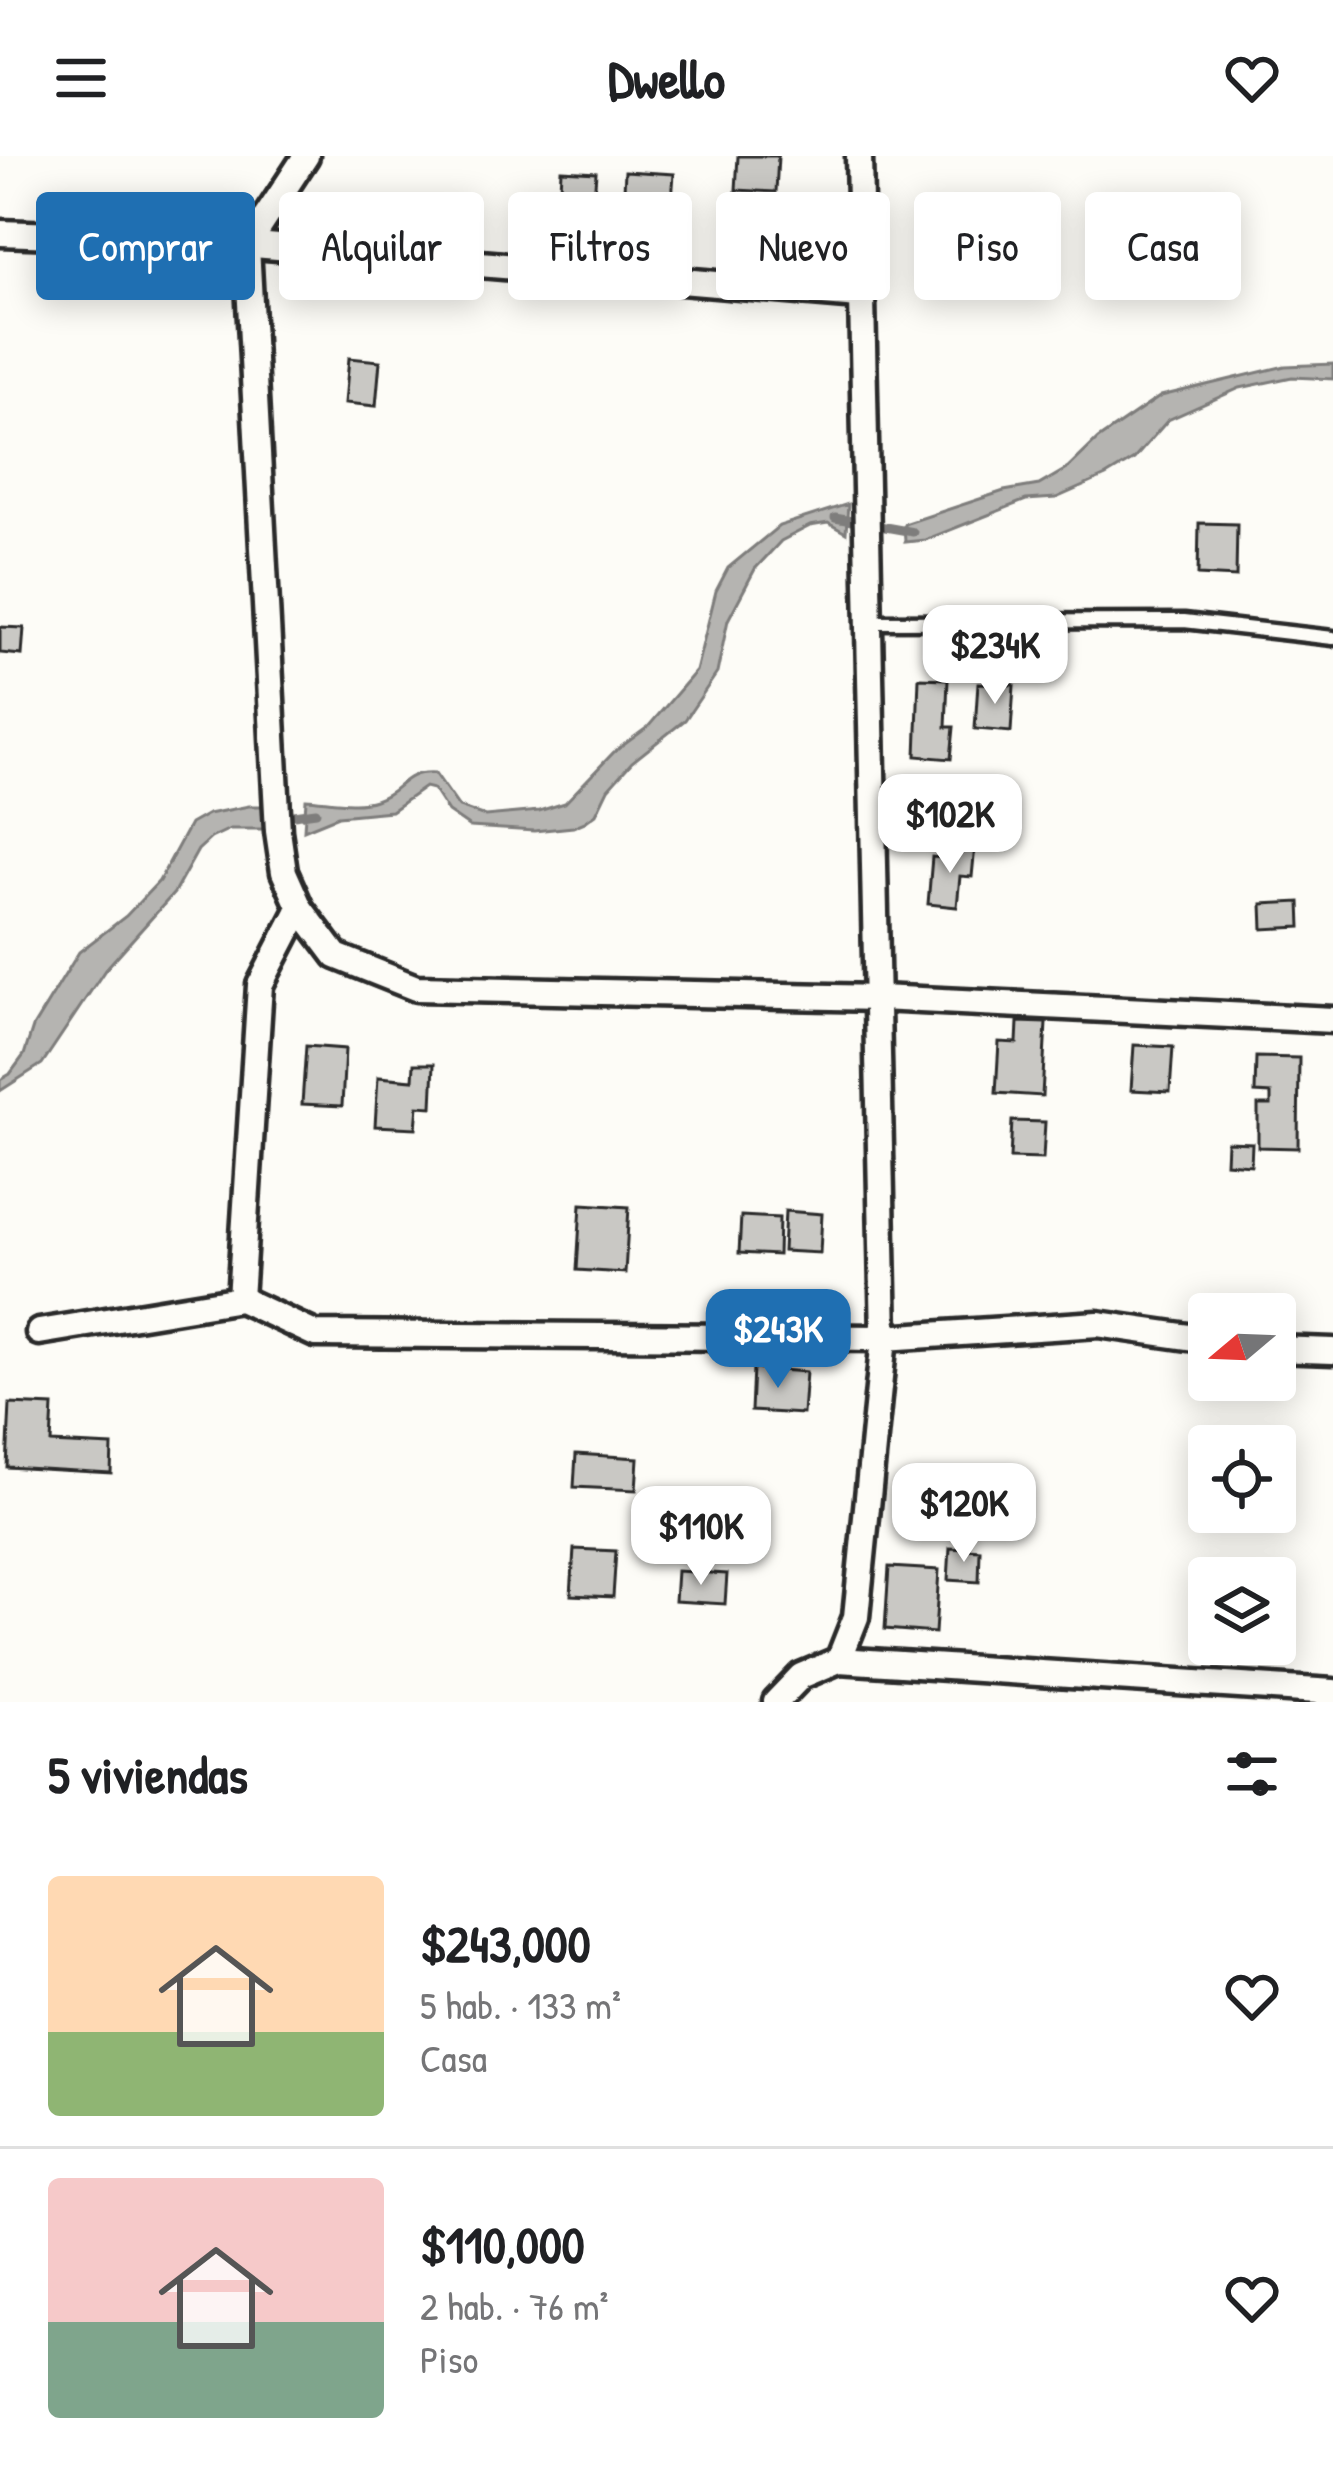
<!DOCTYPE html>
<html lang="es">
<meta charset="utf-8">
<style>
body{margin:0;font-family:"Patrick Hand",sans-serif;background:#f6f6f6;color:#202124;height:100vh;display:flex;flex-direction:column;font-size:45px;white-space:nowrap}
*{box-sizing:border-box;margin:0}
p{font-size:39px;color:#757577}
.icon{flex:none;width:66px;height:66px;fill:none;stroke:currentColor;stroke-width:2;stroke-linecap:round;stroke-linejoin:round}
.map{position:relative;height:1546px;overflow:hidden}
.details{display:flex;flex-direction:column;background:#fff;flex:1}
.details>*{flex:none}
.hud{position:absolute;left:36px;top:36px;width:1263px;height:108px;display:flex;gap:24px}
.needle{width:78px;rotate:251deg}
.controls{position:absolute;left:1188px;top:1137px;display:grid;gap:24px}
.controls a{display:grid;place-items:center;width:108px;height:108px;border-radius:12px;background:#fff;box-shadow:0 6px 30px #0003;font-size:60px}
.price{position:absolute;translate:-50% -102px;padding:0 27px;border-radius:24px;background:#fff;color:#222;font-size:39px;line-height:78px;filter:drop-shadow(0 3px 6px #0008)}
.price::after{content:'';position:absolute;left:50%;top:72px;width:36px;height:27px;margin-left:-18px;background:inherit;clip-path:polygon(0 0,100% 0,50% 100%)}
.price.active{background:#1f6fb2;color:#fff}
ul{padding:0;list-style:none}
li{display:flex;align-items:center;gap:36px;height:300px;padding:0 48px}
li+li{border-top:3px solid #e0e0e0}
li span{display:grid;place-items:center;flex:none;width:336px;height:240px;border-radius:12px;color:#555}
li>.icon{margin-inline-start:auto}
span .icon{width:144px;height:144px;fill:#fffc;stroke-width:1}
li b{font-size:51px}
h2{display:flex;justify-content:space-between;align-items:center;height:144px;padding:0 48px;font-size:51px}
.tag{padding:0 42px;border-radius:12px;background:#fff;box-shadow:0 6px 30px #0003;font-size:42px;line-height:108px}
.tag.active{background:#1f6fb2;color:#fff}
header{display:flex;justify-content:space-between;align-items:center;height:156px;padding:0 48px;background:#fff;font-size:54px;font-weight:700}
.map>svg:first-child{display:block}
</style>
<header><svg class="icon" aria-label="menu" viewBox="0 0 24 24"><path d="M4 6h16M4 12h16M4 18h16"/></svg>Dwello<svg class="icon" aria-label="heart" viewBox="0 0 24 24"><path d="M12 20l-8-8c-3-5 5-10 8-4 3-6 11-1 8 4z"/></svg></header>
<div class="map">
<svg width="1333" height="1546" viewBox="0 0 1333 1546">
<rect width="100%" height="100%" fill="#fdfcf7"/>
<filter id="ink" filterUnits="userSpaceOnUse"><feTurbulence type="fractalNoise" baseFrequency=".00833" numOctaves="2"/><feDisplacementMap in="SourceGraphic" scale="24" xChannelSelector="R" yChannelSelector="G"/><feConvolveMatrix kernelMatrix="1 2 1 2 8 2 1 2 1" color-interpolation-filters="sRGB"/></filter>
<g filter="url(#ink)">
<g fill="#b5b4b1" stroke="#7e7d7b" stroke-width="3">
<polygon points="1333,208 1333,223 1292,221 1240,232 1168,264 1134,303 1106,320 1056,342 1026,344 925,384 905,386 904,368 1004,335 1039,329 1068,312 1098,283 1161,240 1285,210"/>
<path d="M848 348 846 377 828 367 810 370 781 385 755 413 728 464 717 517 685 564 632 606 608 633 596 658 585 666 573 671 534 675 470 671 448 656 433 633 425 631 391 655 338 660 304 674 306 643C327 644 355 651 375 644 403 635 401 615 435 617L459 651 485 660 539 655 565 647 614 596 648 571 696 515 716 435 728 412 779 370Z"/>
<polygon points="249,650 267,650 264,673 230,673 211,682 198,694 174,737 105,814 42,908 0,935 0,924 10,918 24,899 33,871 79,796 126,760 159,725 190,668 208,658"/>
</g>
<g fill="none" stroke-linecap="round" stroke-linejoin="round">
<g stroke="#7e7d7b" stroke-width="9">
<polyline points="835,362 913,376"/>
<polyline points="279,661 316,656"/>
</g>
</g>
<g fill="#c9c8c4" stroke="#2b2b2b" stroke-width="3">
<polygon points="738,0 778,0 776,36 736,34"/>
<polygon points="561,14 596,16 594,43 586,43 586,52 559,51"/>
<polygon points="625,15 674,18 671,56 623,54"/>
<polygon points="349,202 380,205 376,250 345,247"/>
<polygon points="1199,367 1237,368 1236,421 1198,419"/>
<polygon points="0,471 24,472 22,499 0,497"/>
<polygon points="919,522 948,523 946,571 954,571 951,603 916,600"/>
<polygon points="978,527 1014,529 1011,576 975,573"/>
<polygon points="956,689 975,690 972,721 960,720 957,751 928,748 932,701 955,703"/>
<polygon points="1300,746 1301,771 1263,773 1262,748"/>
<polygon points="1018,866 1046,867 1042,940 996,937 999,886 1017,887"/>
<polygon points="1134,889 1173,891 1170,936 1131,934"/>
<polygon points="306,890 345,893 342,950 302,948"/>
<polygon points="1256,901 1299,902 1298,992 1258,991 1258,949 1271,949 1271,938 1255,937"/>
<polygon points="414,908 434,908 432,951 418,950 416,972 375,970 378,921 413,924"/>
<polygon points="1012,965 1045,966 1043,1003 1010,1002"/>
<polygon points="1227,986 1252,987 1251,1009 1226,1007"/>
<polygon points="581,1048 629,1051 625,1117 577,1114"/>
<polygon points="785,1055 822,1058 820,1097 783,1095"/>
<polygon points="741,1060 779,1062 778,1099 739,1097"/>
<polygon points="753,1212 806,1216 803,1258 751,1255"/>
<polygon points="10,1248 53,1250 51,1287 112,1290 111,1317 7,1311"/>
<polygon points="576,1298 638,1302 636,1334 574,1331"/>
<polygon points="950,1392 980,1394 979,1426 948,1424"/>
<polygon points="574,1393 616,1395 613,1441 571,1439"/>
<polygon points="889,1411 939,1414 935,1477 885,1473"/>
<polygon points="677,1415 727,1418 725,1448 675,1445"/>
</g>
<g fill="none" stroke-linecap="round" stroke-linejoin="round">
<g stroke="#2b2b2b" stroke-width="21">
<polyline id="lane" points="871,466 1184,465 1333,482"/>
</g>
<g stroke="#2b2b2b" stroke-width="33">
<g id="street">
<polyline points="306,0 247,90 278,675 284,716 300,752 336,800 416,832 879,842 1333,864"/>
<polyline points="0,77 195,84 859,140"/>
<polyline points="240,1143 260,829 300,752"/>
<polyline points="39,1176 240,1143 315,1178 884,1182 1098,1168 1209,1184"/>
<polyline points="1275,1193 1333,1195"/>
<polyline points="839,1504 1333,1536"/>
<polyline points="776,1546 801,1520 839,1504 856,1461 884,1182 859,0"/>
</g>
</g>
<use href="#lane" stroke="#fdfcf7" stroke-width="12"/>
<use href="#street" stroke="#fdfcf7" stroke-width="24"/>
</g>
</g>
</svg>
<div class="controls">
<a><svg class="needle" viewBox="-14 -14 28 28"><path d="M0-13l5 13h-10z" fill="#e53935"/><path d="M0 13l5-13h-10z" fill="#757577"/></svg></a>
<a><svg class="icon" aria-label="locate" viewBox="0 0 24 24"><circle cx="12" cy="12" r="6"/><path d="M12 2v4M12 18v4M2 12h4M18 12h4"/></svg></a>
<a><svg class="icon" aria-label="layers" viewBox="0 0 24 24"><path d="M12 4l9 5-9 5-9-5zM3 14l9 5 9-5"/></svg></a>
</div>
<b class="price" style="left:995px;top:551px">$234K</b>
<b class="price" style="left:950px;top:720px">$102K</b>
<b class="price active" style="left:778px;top:1235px">$243K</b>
<b class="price" style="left:964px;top:1409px">$120K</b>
<b class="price" style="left:701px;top:1432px">$110K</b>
<div class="hud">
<a class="tag active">Comprar</a>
<a class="tag">Alquilar</a>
<a class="tag">Filtros</a>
<a class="tag">Nuevo</a>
<a class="tag">Piso</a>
<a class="tag">Casa</a>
</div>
</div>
<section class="details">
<h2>5 viviendas<svg class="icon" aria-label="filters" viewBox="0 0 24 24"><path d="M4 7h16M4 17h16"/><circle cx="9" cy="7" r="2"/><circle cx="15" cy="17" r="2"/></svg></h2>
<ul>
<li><span style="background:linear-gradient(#ffd9b3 65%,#8fb573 0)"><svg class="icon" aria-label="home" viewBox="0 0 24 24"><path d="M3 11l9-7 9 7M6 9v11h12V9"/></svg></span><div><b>$243,000</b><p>5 hab. · 133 m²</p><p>Casa</p></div><svg class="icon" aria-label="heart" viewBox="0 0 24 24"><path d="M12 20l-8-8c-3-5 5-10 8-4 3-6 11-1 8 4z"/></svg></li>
<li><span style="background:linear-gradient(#f6c9c9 60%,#7fa58c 0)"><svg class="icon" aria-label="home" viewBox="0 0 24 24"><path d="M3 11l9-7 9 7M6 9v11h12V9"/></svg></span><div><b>$110,000</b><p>2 hab. · 76 m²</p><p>Piso</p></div><svg class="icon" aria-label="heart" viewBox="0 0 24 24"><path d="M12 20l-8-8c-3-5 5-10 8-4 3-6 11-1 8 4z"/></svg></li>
</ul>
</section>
